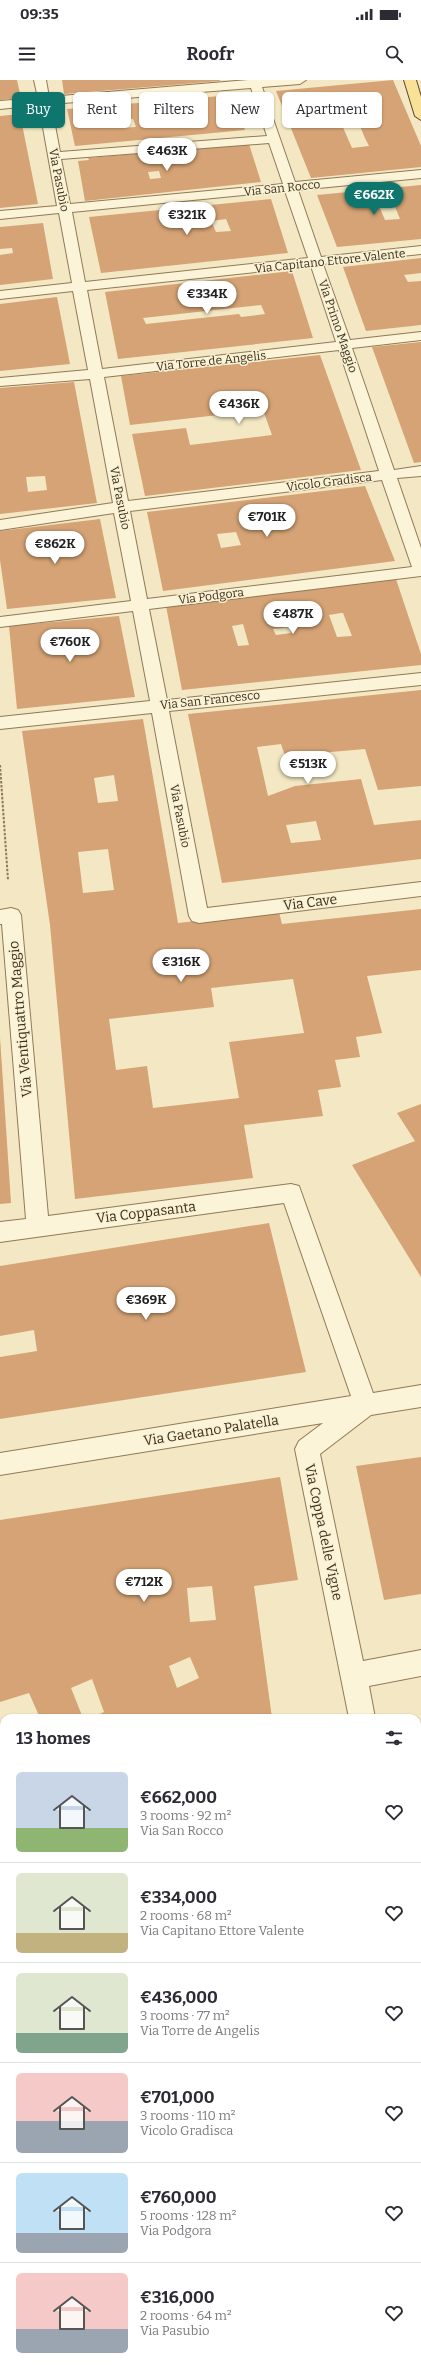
<!DOCTYPE html>
<meta charset="utf-8">
<style>
body{margin:0;font-family:Bitter,serif;background:#f7f7f7;color:#2b2b33;height:100vh;display:flex;flex-direction:column;font-size:15px;white-space:nowrap}
*{box-sizing:border-box;margin:0}
p{font-size:13px;color:#7c7c81}
.icon{flex:none;width:22px;height:22px;fill:none;stroke:currentColor;stroke-width:2;stroke-linecap:round;stroke-linejoin:round}
.map{position:relative;flex:1;overflow:hidden}
.side{position:absolute;left:0px;top:1634px;width:421px;height:656px;display:flex;flex-direction:column;background:#fff;border-radius:12px 12px 0 0;box-shadow:0 1px 3px #0004}
.side>*{flex:none}
.hud{position:absolute;left:12px;top:12px;width:397px;height:36px;display:flex;gap:8px}
.price{position:absolute;translate:-50% -34px;padding:0 9px;border-radius:14px;background:#fff;color:#222;font-size:13px;line-height:26px;filter:drop-shadow(0 1px 2px #0008)}
.price::after{content:'';position:absolute;left:50%;top:24px;width:12px;height:9px;margin-left:-6px;background:inherit;clip-path:polygon(0 0,100% 0,50% 100%)}
.price.active{background:#0f766e;color:#fff}
ul{padding:0;list-style:none}
li{display:flex;align-items:center;gap:12px;height:100px;padding:0 16px}
li+li{border-top:1px solid #e1e1e2}
li span{display:grid;place-items:center;flex:none;width:112px;height:80px;border-radius:6px;color:#555}
li>.icon{margin-inline-start:auto}
span .icon{width:48px;height:48px;fill:#fffc;stroke-width:1}
li b{font-size:17px}
h2{display:flex;justify-content:space-between;align-items:center;height:48px;padding:0 16px;font-size:17px}
.chip{padding:0 14px;border-radius:6px;background:#fff;box-shadow:0 1px 3px #0004;font-size:14px;line-height:36px}
.chip.active{background:#0f766e;color:#fff}
.status{display:flex;justify-content:space-between;align-items:center;height:28px;padding:0 20px;background:#fff;direction:ltr}
.status svg{height:11px;fill:currentColor}
header{display:flex;justify-content:space-between;align-items:center;height:52px;padding:0 16px;background:#fff;font-size:18px;font-weight:700}
.map>svg:first-child{display:block}
</style>
<div class="status"><b>09:35</b><svg viewBox="0 0 49 12"><path d="M0 12V9h3v3zM5 12V6h3v6zM10 12V3h3v9zM15 12V0h3v12zM26 1h20v11H26zM47 4h2v5h-2z"/></svg></div>
<header><svg class="icon" aria-label="menu" viewBox="0 0 24 24"><path d="M4 6h16M4 12h16M4 18h16"/></svg>Roofr<svg class="icon" aria-label="search" viewBox="0 0 24 24"><circle cx="10" cy="10" r="6"/><path d="M15 15l6 6"/></svg></header>
<div class="map">
<svg width="421" height="2290" viewBox="0 0 421 2290">
<rect width="100%" height="100%" fill="#f3e8c3"/>
<g fill="#d5a375" fill-rule="evenodd">
<polygon points="0,0 17,0 21,18 0,20"/>
<polygon points="62,0 220,0 220,1 64,14"/>
<path d="M393 0 421 66V87L311 98 276 11ZM352 28 365 58 369 66 352 68 335 29Z"/>
<path d="M232 15 245 50 75 66 67 29ZM178 35 181 43 161 45 158 37ZM133 39 136 47 124 48 121 40Z"/>
<polygon points="20,34 38,124 0,128 0,36"/>
<path d="M249 64 261 102 85 121 78 81 89 80 88 78ZM159 91 161 98 150 99 148 92Z"/>
<path d="M421 105V159L337 167 317 115ZM393 122 400 139 385 140 379 126Z"/>
<path d="M271 119 288 173 101 193 89 137ZM226 139 231 151 216 152 211 141Z"/>
<polygon points="43,143 53,199 0,205 0,175 13,173 12,168 0,169 0,147"/>
<polygon points="421,178 421,193 404,195 408,202 421,201 421,245 366,251 343,187"/>
<path d="M292 191 313 258 118 279 105 212ZM261 225 265 234 241 237 239 234 146 244 143 238Z"/>
<polygon points="57,217 70,284 0,291 0,224"/>
<polygon points="421,262 421,382 414,383 372,267"/>
<polygon points="320,275 361,390 145,416 132,354 186,348 190,365 272,355 263,330 130,345 121,296"/>
<path d="M74 302 97 423 0 434V308ZM45 396 47 410 28 412 26 397Z"/>
<path d="M365 406 395 481 163 511 147 432ZM236 452 241 465 221 468 217 454Z"/>
<polygon points="100,439 116,518 7,529 0,480 0,451"/>
<path d="M396 499 421 574V585L182 610 166 526ZM341 533H343L352 556 337 557 329 535ZM243 544 249 565 238 566 232 546ZM290 547 291 553 276 555 273 549Z"/>
<polygon points="119,536 135,617 17,629 9,546"/>
<path d="M421 610V706L378 710 365 669 285 676 281 664 257 667 268 716 295 706 361 699 374 745 421 740V779L222 803 188 634ZM316 741 321 760 291 763 286 745Z"/>
<path d="M143 639 178 843 279 832 282 844 421 829V890L367 896 382 953 356 957 360 977 335 980 341 1007 318 1010 323 1036 244 1045 253 1098 75 1119 50 845 22 651ZM114 695 118 721 98 723 94 698ZM108 769 114 810 83 813 78 772ZM293 899 304 953 229 962 239 1018 153 1028 147 986 116 990 109 939 214 927 211 908Z"/>
<polygon points="0,957 11,1123 0,1124"/>
<polygon points="421,1024 421,1197 352,1085 415,1061 397,1033"/>
<polygon points="269,1143 306,1292 0,1339 0,1277 37,1271 34,1250 0,1256 0,1186"/>
<polygon points="421,1377 421,1514 384,1520 356,1386"/>
<path d="M280 1397 298 1500 254 1506 272 1638H90L104 1632 92 1599 71 1608 83 1638H40L29 1613 0 1622V1440ZM212 1506 216 1540 190 1542 187 1508ZM190 1577 199 1598 177 1608 169 1586Z"/>
<polygon points="421,1674 421,1694 420,1694 417,1675"/>
</g>
<g fill="none" stroke-linecap="round" stroke-linejoin="round">
<g stroke="#907957" stroke-width="2">
<g id="minor">
<path d="M34 0H46L49 17 248 0H306L300 4 262 7 295 102 421 90V98L298 110 321 177 421 166V174L323 184 350 260 421 252V260L352 268 394 390 421 386V396L397 398 421 468V496L149 529 167 620 421 593V605L169 631 207 828 421 802V816L199 843 192 841 189 836 152 633 0 649V637L150 621 133 531 0 547V537L131 521 114 433 0 450V440L113 423 90 299 0 306V298L88 290 73 211 0 219V211L72 203 59 133 0 139V131L57 126 39 25 0 29V21L38 18ZM251 8 267 56 60 72 51 24ZM269 63 283 104 70 124 61 79ZM285 111 308 178 85 202 72 132ZM311 186 336 262 102 289 87 210ZM339 270 379 391 128 421 104 297ZM382 400 412 487 147 519 130 431Z"/>
<polygon points="11,828 18,830 21,835 48,1136 291,1104 299,1106 373,1313 421,1305 421,1327 371,1335 320,1374 363,1581 421,1570 421,1596 369,1606 375,1638 349,1638 295,1369 299,1361 323,1343 0,1395 0,1373 351,1316 284,1123 0,1162 0,1142 26,1139 2,844 0,844 0,830"/>
</g>
</g>
<g stroke="#5d462c" stroke-width="2">
<polygon id="major" points="404,0 416,0 421,17 421,40 415,36"/>
</g>
<polyline stroke="#907957" stroke-width="2" stroke-dasharray="2.5 1.5" stroke-linecap="butt" points="0,685 8,800"/>
<use href="#minor" fill="#fcf4d8" fill-rule="evenodd"/>
<use href="#major" fill="#f9e198" fill-rule="evenodd"/>
</g>
<g text-anchor="middle" stroke-width="3" stroke-linejoin="round" paint-order="stroke">
<g font-size="12" fill="#3e2f1d" stroke="#f9f1d4">
<text transform="translate(59 100) rotate(79)" y="4">Via Pasubio</text>
<text transform="translate(282 108) rotate(-6)" y="4">Via San Rocco</text>
<text transform="translate(330 181) rotate(-6)" y="4">Via Capitano Ettore Valente</text>
<text transform="translate(338 246) rotate(71)" y="4">Via Primo Maggio</text>
<text transform="translate(211 281) rotate(-6)" y="4">Via Torre de Angelis</text>
<text transform="translate(329 402) rotate(-7)" y="4">Vicolo Gradisca</text>
<text transform="translate(120 418) rotate(79)" y="4">Via Pasubio</text>
<text transform="translate(211 516) rotate(-7)" y="4">Via Podgora</text>
<text transform="translate(210 620) rotate(-6)" y="4">Via San Francesco</text>
<text transform="translate(180 736) rotate(79)" y="4">Via Pasubio</text>
</g>
<g font-size="14" fill="#3e2f1d" stroke="#f9f1d4">
<text transform="translate(310 822) rotate(-7)" y="5">Via Cave</text>
<text transform="translate(20 939) rotate(-95)" y="5">Via Ventiquattro Maggio</text>
<text transform="translate(146 1132) rotate(-7)" y="5">Via Coppasanta</text>
<text transform="translate(211 1350) rotate(-9)" y="5">Via Gaetano Palatella</text>
<text transform="translate(324 1452) rotate(78)" y="5">Via Coppa delle Vigne</text>
</g>
</g>
</svg>
<b class="price" style="left:167px;top:92px">€463K</b>
<b class="price active" style="left:374px;top:136px">€662K</b>
<b class="price" style="left:187px;top:156px">€321K</b>
<b class="price" style="left:207px;top:235px">€334K</b>
<b class="price" style="left:239px;top:345px">€436K</b>
<b class="price" style="left:267px;top:458px">€701K</b>
<b class="price" style="left:55px;top:485px">€862K</b>
<b class="price" style="left:293px;top:555px">€487K</b>
<b class="price" style="left:70px;top:583px">€760K</b>
<b class="price" style="left:308px;top:705px">€513K</b>
<b class="price" style="left:181px;top:903px">€316K</b>
<b class="price" style="left:146px;top:1241px">€369K</b>
<b class="price" style="left:144px;top:1523px">€712K</b>
<div class="hud">
<a class="chip active">Buy</a>
<a class="chip">Rent</a>
<a class="chip">Filters</a>
<a class="chip">New</a>
<a class="chip">Apartment</a>
</div>
<section class="side">
<h2>13 homes<svg class="icon" aria-label="filters" viewBox="0 0 24 24"><path d="M4 7h16M4 17h16"/><circle cx="9" cy="7" r="2"/><circle cx="15" cy="17" r="2"/></svg></h2>
<ul>
<li><span style="background:linear-gradient(#c9d6e8 70%,#8fb573 0)"><svg class="icon" aria-label="home" viewBox="0 0 24 24"><path d="M3 11l9-7 9 7M6 9v11h12V9"/></svg></span><div><b>€662,000</b><p>3 rooms · 92 m²</p><p>Via San Rocco</p></div><svg class="icon" aria-label="heart" viewBox="0 0 24 24"><path d="M12 20l-8-8c-3-5 5-10 8-4 3-6 11-1 8 4z"/></svg></li>
<li><span style="background:linear-gradient(#dfe7d0 75%,#c2b280 0)"><svg class="icon" aria-label="home" viewBox="0 0 24 24"><path d="M3 11l9-7 9 7M6 9v11h12V9"/></svg></span><div><b>€334,000</b><p>2 rooms · 68 m²</p><p>Via Capitano Ettore Valente</p></div><svg class="icon" aria-label="heart" viewBox="0 0 24 24"><path d="M12 20l-8-8c-3-5 5-10 8-4 3-6 11-1 8 4z"/></svg></li>
<li><span style="background:linear-gradient(#dfe7d0 75%,#7fa58c 0)"><svg class="icon" aria-label="home" viewBox="0 0 24 24"><path d="M3 11l9-7 9 7M6 9v11h12V9"/></svg></span><div><b>€436,000</b><p>3 rooms · 77 m²</p><p>Via Torre de Angelis</p></div><svg class="icon" aria-label="heart" viewBox="0 0 24 24"><path d="M12 20l-8-8c-3-5 5-10 8-4 3-6 11-1 8 4z"/></svg></li>
<li><span style="background:linear-gradient(#f6c9c9 60%,#9aa5b1 0)"><svg class="icon" aria-label="home" viewBox="0 0 24 24"><path d="M3 11l9-7 9 7M6 9v11h12V9"/></svg></span><div><b>€701,000</b><p>3 rooms · 110 m²</p><p>Vicolo Gradisca</p></div><svg class="icon" aria-label="heart" viewBox="0 0 24 24"><path d="M12 20l-8-8c-3-5 5-10 8-4 3-6 11-1 8 4z"/></svg></li>
<li><span style="background:linear-gradient(#bfe0f5 75%,#9aa5b1 0)"><svg class="icon" aria-label="home" viewBox="0 0 24 24"><path d="M3 11l9-7 9 7M6 9v11h12V9"/></svg></span><div><b>€760,000</b><p>5 rooms · 128 m²</p><p>Via Podgora</p></div><svg class="icon" aria-label="heart" viewBox="0 0 24 24"><path d="M12 20l-8-8c-3-5 5-10 8-4 3-6 11-1 8 4z"/></svg></li>
<li><span style="background:linear-gradient(#f6c9c9 70%,#9aa5b1 0)"><svg class="icon" aria-label="home" viewBox="0 0 24 24"><path d="M3 11l9-7 9 7M6 9v11h12V9"/></svg></span><div><b>€316,000</b><p>2 rooms · 64 m²</p><p>Via Pasubio</p></div><svg class="icon" aria-label="heart" viewBox="0 0 24 24"><path d="M12 20l-8-8c-3-5 5-10 8-4 3-6 11-1 8 4z"/></svg></li>
</ul>
</section>
</div>
